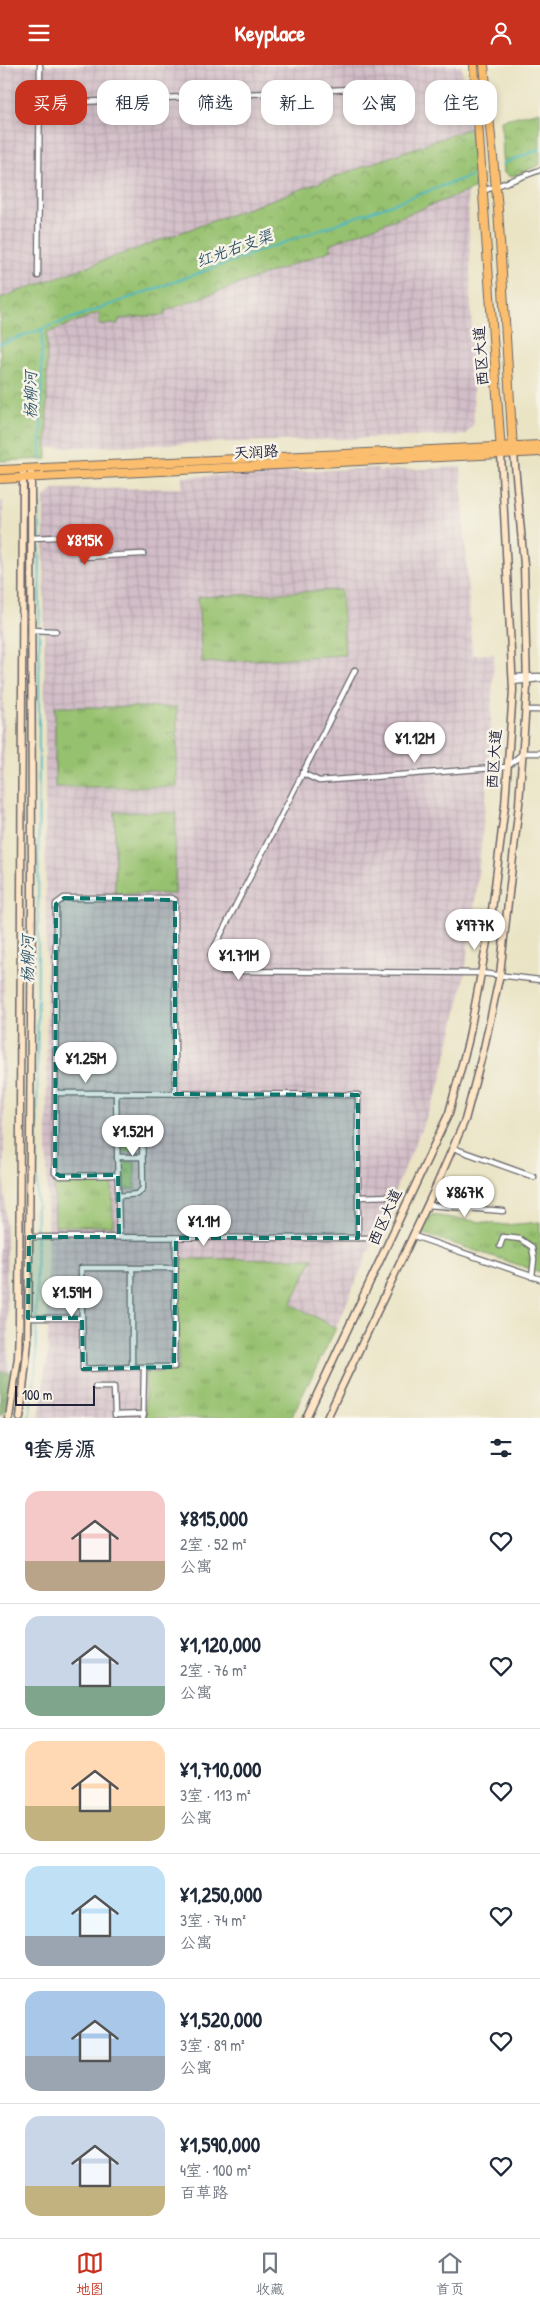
<!DOCTYPE html>
<html lang="zh">
<meta charset="utf-8">
<style>
body{margin:0;font-family:"Patrick Hand","LXGW WenKai TC",sans-serif;background:#f2f2f3;color:#1f2937;height:100vh;display:flex;flex-direction:column;font-size:19px;white-space:nowrap}
*{box-sizing:border-box;margin:0}
p{font-size:16px;color:#747a83}
.icon{flex:none;width:28px;height:28px;fill:none;stroke:currentColor;stroke-width:2;stroke-linecap:round;stroke-linejoin:round}
.map{position:relative;height:1353px;overflow:hidden}
.side{display:flex;flex-direction:column;background:#fff;flex:1}
.side>*{flex:none}
.top-card{position:absolute;left:15px;top:15px;width:510px;height:45px;display:flex;gap:10px}
.scale{position:absolute;left:15px;bottom:12px;width:80px;box-sizing:border-box;padding-left:5px;border:2px solid #22223b;border-top:0;font-size:14px;line-height:18px;white-space:nowrap;color:#22223b;-webkit-text-stroke:4px #f7f3e8;paint-order:stroke}
.price{position:absolute;translate:-50% -42px;padding:0 11px;border-radius:18px;background:#fff;color:#222;font-size:16px;line-height:32px;filter:drop-shadow(0 1px 2px #0008)}
.price::after{content:'';position:absolute;left:50%;top:30px;width:15px;height:11px;margin-left:-8px;background:inherit;clip-path:polygon(0 0,100% 0,50% 100%)}
.price.on{background:#c8321e;color:#fff}
ul{padding:0;list-style:none}
li{display:flex;align-items:center;gap:15px;height:125px;padding:0 25px}
li+li{border-top:1px solid #e0e1e3}
li span{display:grid;place-items:center;flex:none;width:140px;height:100px;border-radius:15px;color:#555}
li>.icon{margin-inline-start:auto}
span .icon{width:60px;height:60px;fill:#fffc;stroke-width:1}
li b{font-size:21px}
h2{display:flex;justify-content:space-between;align-items:center;height:60px;padding:0 25px;font-size:21px}
.tag{padding:0 18px;border-radius:15px;background:#fff;box-shadow:0 2px 8px #0003;font-size:18px;line-height:45px}
.tag.on{background:#c8321e;color:#fff}
header{display:flex;justify-content:space-between;align-items:center;height:65px;padding:0 25px;background:#c8321e;color:#fff;font-size:22px;font-weight:700}
.tabs{display:flex;justify-content:space-around;align-items:center;height:70px;border-top:1px solid #e0e1e3;background:#fff;font-size:14px;color:#747a83}
.tabs a{display:grid;justify-items:center;gap:2px}
.tabs .on{color:#c8321e}
.map>svg:first-child{display:block}
</style>
<header><svg class="icon" aria-label="menu" viewBox="0 0 24 24"><path d="M4 6h16M4 12h16M4 18h16"/></svg>Keyplace<svg class="icon" aria-label="person" viewBox="0 0 24 24"><circle cx="12" cy="8" r="4"/><path d="M4 21q1-7 8-7t8 7"/></svg></header>
<div class="map">
<svg width="540" height="1353" viewBox="0 0 540 1353">
<defs>
<pattern id="industrial-grid" width="8" height="8" patternUnits="userSpaceOnUse" patternTransform="scale(1.25)"><rect width="8" height="8" fill="#d2bdc7"/><path d="M0 4h8M4 0v8" fill="none" stroke="#b4a2ac"/></pattern>
<pattern id="grass-tufts" width="24" height="20" patternUnits="userSpaceOnUse" patternTransform="scale(1.25)"><rect width="24" height="20" fill="#96c16e"/><path d="M3 7l-1-3M5 7V3M7 7l1-3M15 17l-1-3M17 17v-4M19 17l1-3" fill="none" stroke="#7a9c5c"/></pattern>
<pattern id="forest-crowns" width="20" height="18" patternUnits="userSpaceOnUse" patternTransform="scale(1.25)"><rect width="20" height="18" fill="#78a761"/><path d="M2 6a3 3 0 1 1 6 0M12 15a3 3 0 1 1 6 0" fill="none" stroke="#628851"/></pattern>
<pattern id="park-crowns" width="20" height="18" patternUnits="userSpaceOnUse" patternTransform="scale(1.25)"><rect width="20" height="18" fill="#96c16e"/><path d="M2 6a3 3 0 1 1 6 0M12 15a3 3 0 1 1 6 0" fill="none" stroke="#7a9c5c"/></pattern>
</defs>
<rect width="100%" height="100%" fill="#f7f3e8"/>
<filter id="ink" filterUnits="userSpaceOnUse"><feTurbulence type="fractalNoise" baseFrequency=".02" numOctaves="2"/><feDisplacementMap in="SourceGraphic" scale="10" xChannelSelector="R" yChannelSelector="G"/><feConvolveMatrix kernelMatrix="1 2 1 2 8 2 1 2 1" color-interpolation-filters="sRGB"/></filter>
<filter id="wash" filterUnits="userSpaceOnUse"><feTurbulence type="fractalNoise" baseFrequency=".0096" numOctaves="4" result="noise"/><feDisplacementMap in="SourceGraphic" scale="20" xChannelSelector="R" yChannelSelector="G"/><feGaussianBlur stdDeviation="1.12" result="paint"/><feColorMatrix in="noise" values="0 0 0 0 0 0 0 0 0 0 0 0 0 0 0 0 0 1.4 0 .05"/><feComposite in="paint" operator="in"/></filter>
<g filter="url(#wash)">
<rect width="100%" height="100%" fill="#eae4c5"/>
<g fill="url(#industrial-grid)">
<polygon points="0,0 461,0 470,63 0,233"/>
<polygon points="468,126 474,359 465,370 46,383 47,268 99,248 100,260 118,254 165,250 164,247 331,185 329,179"/>
<polygon points="461,402 472,590 494,589 489,699 477,821 463,920 439,1023 336,1263 291,1353 39,1353 48,1286 44,433 54,424 182,423 182,412 378,403 378,406"/>
<polygon points="0,436 3,436 4,1111 9,1307 0,1307"/>
</g>
<g fill="url(#grass-tufts)" stroke="#5c7254">
<polygon points="341,525 345,590 202,598 198,532"/>
<rect x="55" y="642" width="122" height="80"/>
<polygon points="115,747 176,748 175,829 115,829"/>
<rect x="122" y="1061" width="13" height="26"/>
<rect x="122" y="1097" width="13" height="27"/>
<polygon points="112,1115 113,1161 55,1161 54,1116"/>
<polygon points="431,1150 505,1160 540,1157 540,1207 421,1168"/>
<polygon points="313,1193 291,1239 336,1263 291,1353 145,1353 145,1308 178,1306 178,1194"/>
</g>
<polygon fill="url(#forest-crowns)" stroke="#4d644e" points="0,1307 13,1307 6,1346 0,1351"/>
<g fill="url(#park-crowns)" stroke="#5c7254">
<polygon points="540,46 540,100 511,112 504,108 501,55"/>
<polygon points="470,63 476,123 330,179 332,185 165,246 165,250 119,254 118,259 99,260 99,248 47,268 47,394 0,396 0,233"/>
</g>
<g fill="none" stroke-linecap="round" stroke-linejoin="round">
<g stroke="#4ab9c3" stroke-width="2">
<polyline points="502,99 540,84"/>
<polyline points="0,279 476,109"/>
<polyline points="41,395 42,264"/>
<polyline points="29,1353 36,1304 40,434"/>
</g>
</g>
</g>
<g filter="url(#ink)">
<g fill="none" stroke-linecap="round" stroke-linejoin="round">
<g stroke="#68666b" stroke-width="7">
<g id="street">
<polyline points="39,39 351,24"/>
<polyline points="483,126 540,105"/>
<polyline points="38,211 40,0"/>
<polyline points="31,473 82,471 82,492 143,489"/>
<polyline points="31,565 56,566"/>
<polyline points="355,605 211,889 212,896 221,906 481,908 540,915"/>
<polyline points="512,612 540,611"/>
<polyline points="512,617 540,614"/>
<polyline points="526,645 540,645"/>
<polyline points="302,708 319,716 507,702 523,688 540,688"/>
<polyline points="55,1028 116,1028"/>
<polyline points="116,1054 136,1055 142,1063 143,1123 138,1129 118,1131"/>
<polyline points="453,1083 534,1112"/>
<polyline points="117,1092 142,1092"/>
<polyline points="118,1110 60,1111 55,1108 56,839 64,833 171,833 175,835 175,1029"/>
<polyline points="358,1132 393,1131"/>
<polyline points="428,1140 503,1146"/>
<polyline points="414,1171 540,1214"/>
<polyline points="29,1172 369,1173"/>
<polyline points="119,1172 116,1028 358,1030 358,1173"/>
<polyline points="500,1181 503,1172 520,1174 532,1182 534,1194 532,1212"/>
<polyline points="132,1203 81,1203 83,1304 132,1302"/>
<polyline points="176,1203 132,1203 132,1302 174,1302 176,1173"/>
<polyline points="28,1253 82,1253"/>
<polyline points="95,1322 114,1322 115,1350 144,1349"/>
<polyline points="143,1353 144,1302"/>
</g>
</g>
<g stroke="#68666b" stroke-width="9">
<g id="secondary">
<polyline points="9,1353 18,1292 19,1258 23,408"/>
<polyline points="20,1353 28,1277 29,1186 32,835 31,404"/>
<polyline points="306,1353 449,1048 468,977 490,861 505,740 513,625 501,389"/>
<polyline points="327,1353 433,1128 465,1055 484,983 500,909 519,739 527,623 524,500 514,389"/>
</g>
</g>
<g stroke="#68666b" stroke-width="10">
<g id="primary">
<polyline points="474,0 501,387"/>
<polyline points="484,0 498,144 513,384"/>
<polyline points="0,405 540,380"/>
<polyline points="0,414 540,387"/>
</g>
</g>
<use href="#street" stroke="#fff" stroke-width="4.5"/>
<use href="#secondary" stroke="#fde5c5" stroke-width="6"/>
<use href="#primary" stroke="#fbbe6e" stroke-width="8"/>
</g>
</g>
<path fill="#0f766e" fill-opacity="0.2" stroke="#0f766e" stroke-width="4" stroke-dasharray="10 6" stroke-linejoin="round" d="M64 833 175 835V1029L358 1030V1173H176L174 1302 83 1304 82 1253H28L29 1172H119L118 1110 60 1111 55 1108 56 839Z"/>
<g text-anchor="middle" stroke-width="5" stroke-linejoin="round" paint-order="stroke">
<g font-size="15" fill="#22223b" stroke="#f7f3e8">
<text transform="translate(481 291) rotate(-94)" y="5">西区大道</text>
<text transform="translate(256 387) rotate(-3)" y="5">天润路</text>
<text transform="translate(494 694) rotate(-86)" y="5">西区大道</text>
<text transform="translate(385 1152) rotate(-66)" y="5">西区大道</text>
</g>
<g font-size="16" font-style="italic" fill="#30576b" stroke="#f7f3e8">
<text transform="translate(234 183) rotate(-20)" y="6">红光右支渠</text>
<text transform="translate(30 330) rotate(-90)" y="6">杨柳河</text>
<text transform="translate(27 894) rotate(-90)" y="6">杨柳河</text>
</g>
</g>
</svg>
<div class="scale">100 m</div>
<b class="price on" style="left:85px;top:501px">¥815K</b>
<b class="price" style="left:415px;top:699px">¥1.12M</b>
<b class="price" style="left:475px;top:886px">¥977K</b>
<b class="price" style="left:239px;top:916px">¥1.71M</b>
<b class="price" style="left:86px;top:1019px">¥1.25M</b>
<b class="price" style="left:133px;top:1092px">¥1.52M</b>
<b class="price" style="left:465px;top:1153px">¥867K</b>
<b class="price" style="left:204px;top:1182px">¥1.1M</b>
<b class="price" style="left:72px;top:1253px">¥1.59M</b>
<div class="top-card">
<a class="tag on">买房</a>
<a class="tag">租房</a>
<a class="tag">筛选</a>
<a class="tag">新上</a>
<a class="tag">公寓</a>
<a class="tag">住宅</a>
</div>
</div>
<section class="side">
<h2>9套房源<svg class="icon" aria-label="filters" viewBox="0 0 24 24"><path d="M4 7h16M4 17h16"/><circle cx="9" cy="7" r="2"/><circle cx="15" cy="17" r="2"/></svg></h2>
<ul>
<li><span style="background:linear-gradient(#f6c9c9 70%,#b9a48a 0)"><svg class="icon" aria-label="home" viewBox="0 0 24 24"><path d="M3 11l9-7 9 7M6 9v11h12V9"/></svg></span><div><b>¥815,000</b><p>2室 · 52 m²</p><p>公寓</p></div><svg class="icon" aria-label="heart" viewBox="0 0 24 24"><path d="M12 20l-8-8c-3-5 5-10 8-4 3-6 11-1 8 4z"/></svg></li>
<li><span style="background:linear-gradient(#c9d6e8 70%,#7fa58c 0)"><svg class="icon" aria-label="home" viewBox="0 0 24 24"><path d="M3 11l9-7 9 7M6 9v11h12V9"/></svg></span><div><b>¥1,120,000</b><p>2室 · 76 m²</p><p>公寓</p></div><svg class="icon" aria-label="heart" viewBox="0 0 24 24"><path d="M12 20l-8-8c-3-5 5-10 8-4 3-6 11-1 8 4z"/></svg></li>
<li><span style="background:linear-gradient(#ffd9b3 65%,#c2b280 0)"><svg class="icon" aria-label="home" viewBox="0 0 24 24"><path d="M3 11l9-7 9 7M6 9v11h12V9"/></svg></span><div><b>¥1,710,000</b><p>3室 · 113 m²</p><p>公寓</p></div><svg class="icon" aria-label="heart" viewBox="0 0 24 24"><path d="M12 20l-8-8c-3-5 5-10 8-4 3-6 11-1 8 4z"/></svg></li>
<li><span style="background:linear-gradient(#bfe0f5 70%,#9aa5b1 0)"><svg class="icon" aria-label="home" viewBox="0 0 24 24"><path d="M3 11l9-7 9 7M6 9v11h12V9"/></svg></span><div><b>¥1,250,000</b><p>3室 · 74 m²</p><p>公寓</p></div><svg class="icon" aria-label="heart" viewBox="0 0 24 24"><path d="M12 20l-8-8c-3-5 5-10 8-4 3-6 11-1 8 4z"/></svg></li>
<li><span style="background:linear-gradient(#a9c7e8 65%,#9aa5b1 0)"><svg class="icon" aria-label="home" viewBox="0 0 24 24"><path d="M3 11l9-7 9 7M6 9v11h12V9"/></svg></span><div><b>¥1,520,000</b><p>3室 · 89 m²</p><p>公寓</p></div><svg class="icon" aria-label="heart" viewBox="0 0 24 24"><path d="M12 20l-8-8c-3-5 5-10 8-4 3-6 11-1 8 4z"/></svg></li>
<li><span style="background:linear-gradient(#c9d6e8 70%,#c2b280 0)"><svg class="icon" aria-label="home" viewBox="0 0 24 24"><path d="M3 11l9-7 9 7M6 9v11h12V9"/></svg></span><div><b>¥1,590,000</b><p>4室 · 100 m²</p><p>百草路</p></div><svg class="icon" aria-label="heart" viewBox="0 0 24 24"><path d="M12 20l-8-8c-3-5 5-10 8-4 3-6 11-1 8 4z"/></svg></li>
</ul>
</section>
<nav class="tabs">
<a class="on"><svg class="icon" aria-label="map" viewBox="0 0 24 24"><path d="M3 6l6-2 6 2 6-2v14l-6 2-6-2-6 2zM9 4v14M15 6v14"/></svg>地图</a>
<a><svg class="icon" aria-label="saved" viewBox="0 0 24 24"><path d="M7 4h10v16l-5-4-5 4z"/></svg>收藏</a>
<a><svg class="icon" aria-label="home" viewBox="0 0 24 24"><path d="M3 11l9-7 9 7M6 9v11h12V9"/></svg>首页</a>
</nav>
